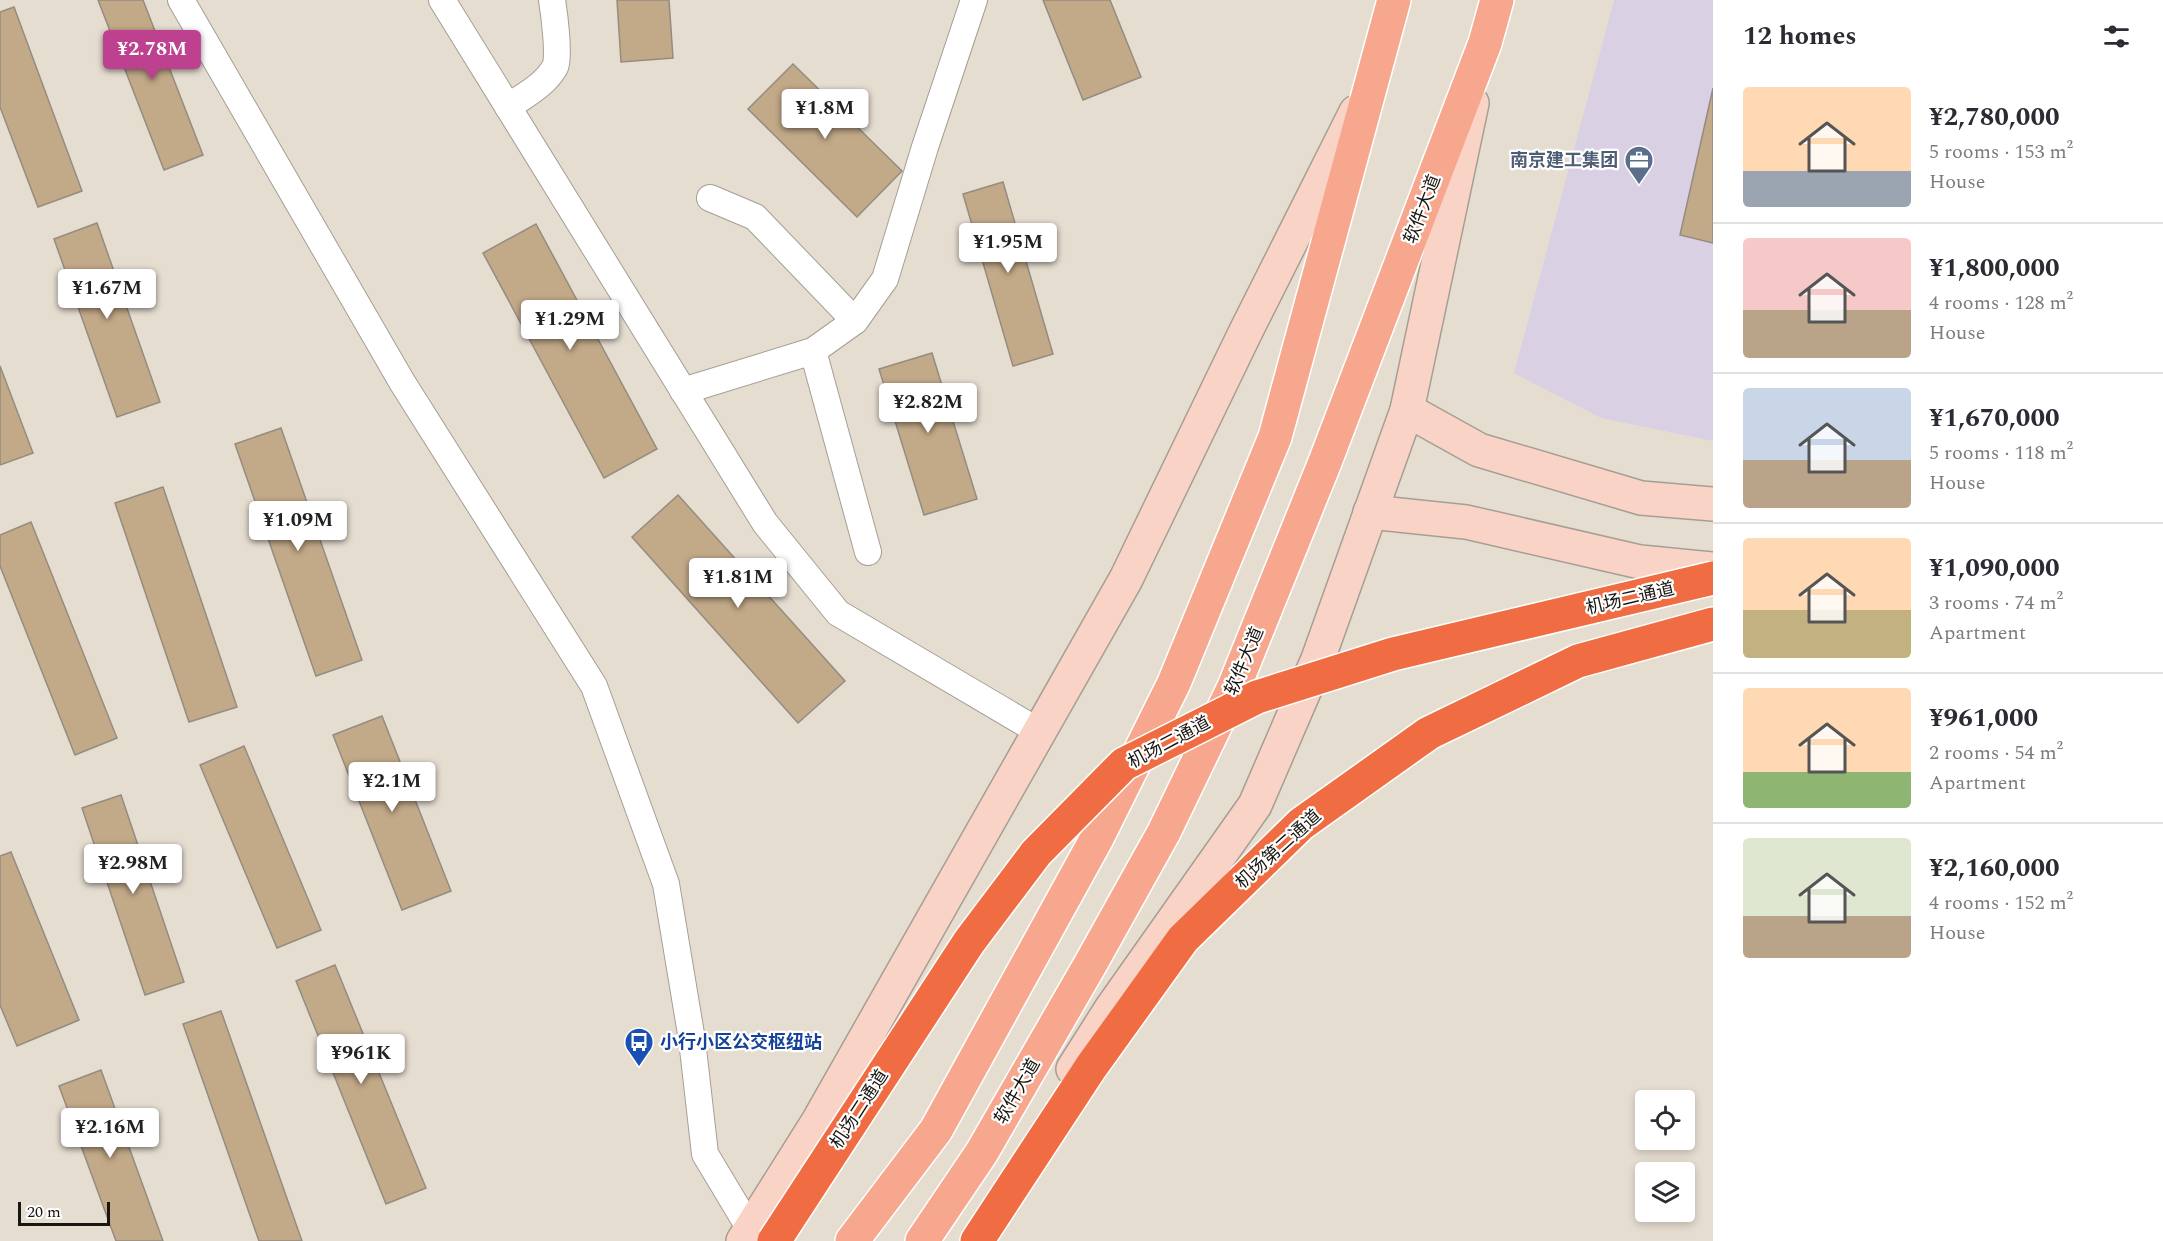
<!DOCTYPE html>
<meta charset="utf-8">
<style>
body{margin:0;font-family:Spectral,"Noto Sans SC",serif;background:#f7f7f7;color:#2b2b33;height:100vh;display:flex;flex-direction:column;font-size:22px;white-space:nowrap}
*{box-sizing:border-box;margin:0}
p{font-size:20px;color:#7c7c81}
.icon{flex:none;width:33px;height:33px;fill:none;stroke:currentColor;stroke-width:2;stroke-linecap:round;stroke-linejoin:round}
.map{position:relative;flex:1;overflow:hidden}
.panel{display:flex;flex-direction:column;background:#fff;width:450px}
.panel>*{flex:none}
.tools{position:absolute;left:1635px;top:1090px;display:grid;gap:12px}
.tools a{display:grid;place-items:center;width:60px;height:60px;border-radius:6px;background:#fff;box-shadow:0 3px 9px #0003;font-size:30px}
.scale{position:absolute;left:18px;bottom:15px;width:92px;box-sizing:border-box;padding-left:6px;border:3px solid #191611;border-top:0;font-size:16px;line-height:21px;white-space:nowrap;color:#191611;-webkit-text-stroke:4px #fff;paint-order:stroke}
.price{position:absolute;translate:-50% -51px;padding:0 14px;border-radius:6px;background:#fff;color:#222;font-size:20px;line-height:39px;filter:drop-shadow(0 2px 3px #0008)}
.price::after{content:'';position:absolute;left:50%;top:36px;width:18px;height:14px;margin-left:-9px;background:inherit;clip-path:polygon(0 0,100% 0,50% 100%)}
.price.on{background:#be418f;color:#fff}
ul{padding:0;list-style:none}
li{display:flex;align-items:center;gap:18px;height:150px;padding:0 30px}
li+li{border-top:2px solid #e1e1e2}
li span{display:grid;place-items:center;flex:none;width:168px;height:120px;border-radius:6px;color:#555}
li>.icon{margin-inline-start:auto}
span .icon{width:72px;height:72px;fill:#fffc;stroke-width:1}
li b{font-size:26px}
h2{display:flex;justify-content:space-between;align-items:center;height:72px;padding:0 30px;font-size:26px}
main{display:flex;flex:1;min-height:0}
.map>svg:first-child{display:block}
</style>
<main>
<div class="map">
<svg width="1713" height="1241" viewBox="0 0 1713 1241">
<rect width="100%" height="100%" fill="#e6ddd1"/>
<polygon fill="#dad0e4" points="1614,0 1713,0 1713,441 1601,418 1514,373"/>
<g fill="#c2a988" stroke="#958c81" stroke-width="1.5">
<polygon points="98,0 143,0 203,155 164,170"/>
<polygon points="617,0 669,0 673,58 621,62"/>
<polygon points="1043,0 1110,0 1141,77 1083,100"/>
<polygon points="14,7 82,191 38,207 0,107 0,12"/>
<polygon points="793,64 902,171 857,217 748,109"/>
<polygon points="1713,88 1713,243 1680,235"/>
<polygon points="1003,182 1053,354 1013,366 963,194"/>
<polygon points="97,223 160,402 117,417 54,239"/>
<polygon points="536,224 657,449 604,478 483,253"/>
<polygon points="932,353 977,499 924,515 879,369"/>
<polygon points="0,366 33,453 0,465"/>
<polygon points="281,428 362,660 316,676 235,444"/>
<polygon points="163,487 237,707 189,722 115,503"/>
<polygon points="678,495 845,681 798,723 632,537"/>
<polygon points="31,522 117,738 75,755 0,566 0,535"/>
<polygon points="382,716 451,891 402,910 333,735"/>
<polygon points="244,746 321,930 277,948 200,765"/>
<polygon points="121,795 184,982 145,995 82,808"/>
<polygon points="11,852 79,1020 17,1046 0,1005 0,856"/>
<polygon points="335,965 426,1188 386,1204 296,981"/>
<polygon points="221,1011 302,1241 259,1241 183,1024"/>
<polygon points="101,1070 163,1241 116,1241 59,1086"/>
</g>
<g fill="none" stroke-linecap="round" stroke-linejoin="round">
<g stroke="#a69e93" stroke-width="28">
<g id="street">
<polyline points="181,0 402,382 594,686 666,884 692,1040 705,1154 750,1229"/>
<polyline points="442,0 765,523 838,613 1038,731"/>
<path d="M508 107C525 95 545 85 555 67 560 58 554 12 552 0"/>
<polyline points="710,198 755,217 855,321"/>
<polyline points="813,351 868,552"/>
<polyline points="683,391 813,351 855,321 885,279 925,147 974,0"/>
</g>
</g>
<g stroke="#a69e93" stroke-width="36">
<g id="secondary">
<polyline points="1407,410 1479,450 1641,498 1713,504"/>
<polyline points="1370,512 1466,522 1640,562 1713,569"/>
<polyline points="1073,1069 1111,1009 1255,805 1318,659 1407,410 1472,103"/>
<polyline points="743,1241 819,1120 1126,579 1246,331 1356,112"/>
</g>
</g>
<g stroke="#fff" stroke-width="36">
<g id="primary">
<polyline points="852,1241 936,1130 1097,838 1174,683 1275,437 1394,0"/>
<polyline points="922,1241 982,1152 1091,963 1164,832 1234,687 1325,462 1485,43 1497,0"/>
</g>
</g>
<g stroke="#fff" stroke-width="36">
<polyline id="highway" points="977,1241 1091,1067 1183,939 1301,824 1429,733 1578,661 1713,624"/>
</g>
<use href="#street" stroke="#fff" stroke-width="26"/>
<use href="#secondary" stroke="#fad3c7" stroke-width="33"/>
<use href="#primary" stroke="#f6a78e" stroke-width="33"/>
<use href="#highway" stroke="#f06d43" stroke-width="33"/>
<g stroke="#fff" stroke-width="36" stroke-linecap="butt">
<polyline id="highway-bridge" points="774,1241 969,942 1036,853 1124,764 1257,697 1393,654 1713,578"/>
</g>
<use href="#highway-bridge" stroke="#f06d43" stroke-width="33"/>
</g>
<defs>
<g id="office-pin" transform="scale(1.5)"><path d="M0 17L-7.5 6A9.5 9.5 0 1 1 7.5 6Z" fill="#5c6f8a" stroke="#fff"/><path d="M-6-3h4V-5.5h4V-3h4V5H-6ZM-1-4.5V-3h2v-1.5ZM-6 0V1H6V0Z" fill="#fff"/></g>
<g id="bus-pin" transform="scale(1.5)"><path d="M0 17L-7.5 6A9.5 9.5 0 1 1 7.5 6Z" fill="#1a4fb4" stroke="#fff"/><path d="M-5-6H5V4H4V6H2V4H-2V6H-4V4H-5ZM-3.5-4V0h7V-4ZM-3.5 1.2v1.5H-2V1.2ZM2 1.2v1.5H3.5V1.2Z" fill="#fff"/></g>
</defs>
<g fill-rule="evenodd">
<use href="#office-pin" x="1639" y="160"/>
<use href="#bus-pin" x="639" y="1042"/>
</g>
<g text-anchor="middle" stroke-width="4.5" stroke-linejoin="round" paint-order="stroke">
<g font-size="18" font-weight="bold" fill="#4e5e75" stroke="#fff" text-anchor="end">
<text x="1618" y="166">南京建工集团</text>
</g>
<g font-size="18" fill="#191611" stroke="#fff">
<text transform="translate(1422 209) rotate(-69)" y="6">软件大道</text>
<text transform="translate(1630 598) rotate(-13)" y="6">机场二通道</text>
<text transform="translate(1244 661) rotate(-67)" y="6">软件大道</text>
<text transform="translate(1169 742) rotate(-28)" y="6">机场二通道</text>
<text transform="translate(1278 849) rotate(-42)" y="6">机场第二通道</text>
<text transform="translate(1017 1091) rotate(-60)" y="6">软件大道</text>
<text transform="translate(859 1109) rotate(-57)" y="6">机场二通道</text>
</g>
<g font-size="18" font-weight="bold" fill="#164399" stroke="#fff" text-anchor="start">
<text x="660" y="1048">小行小区公交枢纽站</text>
</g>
</g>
</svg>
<div class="tools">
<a><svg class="icon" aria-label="locate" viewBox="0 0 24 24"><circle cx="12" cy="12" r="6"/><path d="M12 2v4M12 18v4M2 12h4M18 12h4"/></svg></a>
<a><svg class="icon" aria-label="layers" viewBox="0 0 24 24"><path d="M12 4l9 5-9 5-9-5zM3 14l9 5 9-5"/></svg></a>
</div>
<div class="scale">20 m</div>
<b class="price on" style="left:152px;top:81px">¥2.78M</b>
<b class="price" style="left:825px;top:140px">¥1.8M</b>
<b class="price" style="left:1008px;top:274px">¥1.95M</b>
<b class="price" style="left:107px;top:320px">¥1.67M</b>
<b class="price" style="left:570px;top:351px">¥1.29M</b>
<b class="price" style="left:928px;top:434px">¥2.82M</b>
<b class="price" style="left:298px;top:552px">¥1.09M</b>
<b class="price" style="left:738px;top:609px">¥1.81M</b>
<b class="price" style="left:392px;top:813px">¥2.1M</b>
<b class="price" style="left:133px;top:895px">¥2.98M</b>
<b class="price" style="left:361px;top:1085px">¥961K</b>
<b class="price" style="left:110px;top:1159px">¥2.16M</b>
</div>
<section class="panel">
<h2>12 homes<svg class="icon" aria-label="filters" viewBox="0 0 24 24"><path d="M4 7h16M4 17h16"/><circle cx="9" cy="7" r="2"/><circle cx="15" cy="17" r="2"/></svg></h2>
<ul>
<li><span style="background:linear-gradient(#ffd9b3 70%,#9aa5b1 0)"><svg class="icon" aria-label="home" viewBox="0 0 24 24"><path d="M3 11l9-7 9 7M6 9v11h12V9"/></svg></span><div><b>¥2,780,000</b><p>5 rooms · 153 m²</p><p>House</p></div></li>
<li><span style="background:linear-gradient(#f6c9c9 60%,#b9a48a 0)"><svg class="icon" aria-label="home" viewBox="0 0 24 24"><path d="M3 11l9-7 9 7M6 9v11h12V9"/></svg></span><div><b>¥1,800,000</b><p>4 rooms · 128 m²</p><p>House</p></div></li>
<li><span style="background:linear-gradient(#c9d6e8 60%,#b9a48a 0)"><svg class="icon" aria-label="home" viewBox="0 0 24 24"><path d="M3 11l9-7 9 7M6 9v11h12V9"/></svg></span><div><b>¥1,670,000</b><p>5 rooms · 118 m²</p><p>House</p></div></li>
<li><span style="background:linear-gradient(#ffd9b3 60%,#c2b280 0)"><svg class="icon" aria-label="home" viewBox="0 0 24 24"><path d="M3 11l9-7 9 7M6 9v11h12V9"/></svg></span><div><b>¥1,090,000</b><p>3 rooms · 74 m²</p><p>Apartment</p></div></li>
<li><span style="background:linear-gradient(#ffd9b3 70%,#8fb573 0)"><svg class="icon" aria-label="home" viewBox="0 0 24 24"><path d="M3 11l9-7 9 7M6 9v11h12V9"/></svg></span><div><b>¥961,000</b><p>2 rooms · 54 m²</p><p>Apartment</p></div></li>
<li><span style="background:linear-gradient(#dfe7d0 65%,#b9a48a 0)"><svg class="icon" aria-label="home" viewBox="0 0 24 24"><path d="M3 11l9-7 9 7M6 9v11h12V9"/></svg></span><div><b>¥2,160,000</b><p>4 rooms · 152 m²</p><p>House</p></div></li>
</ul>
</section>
</main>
